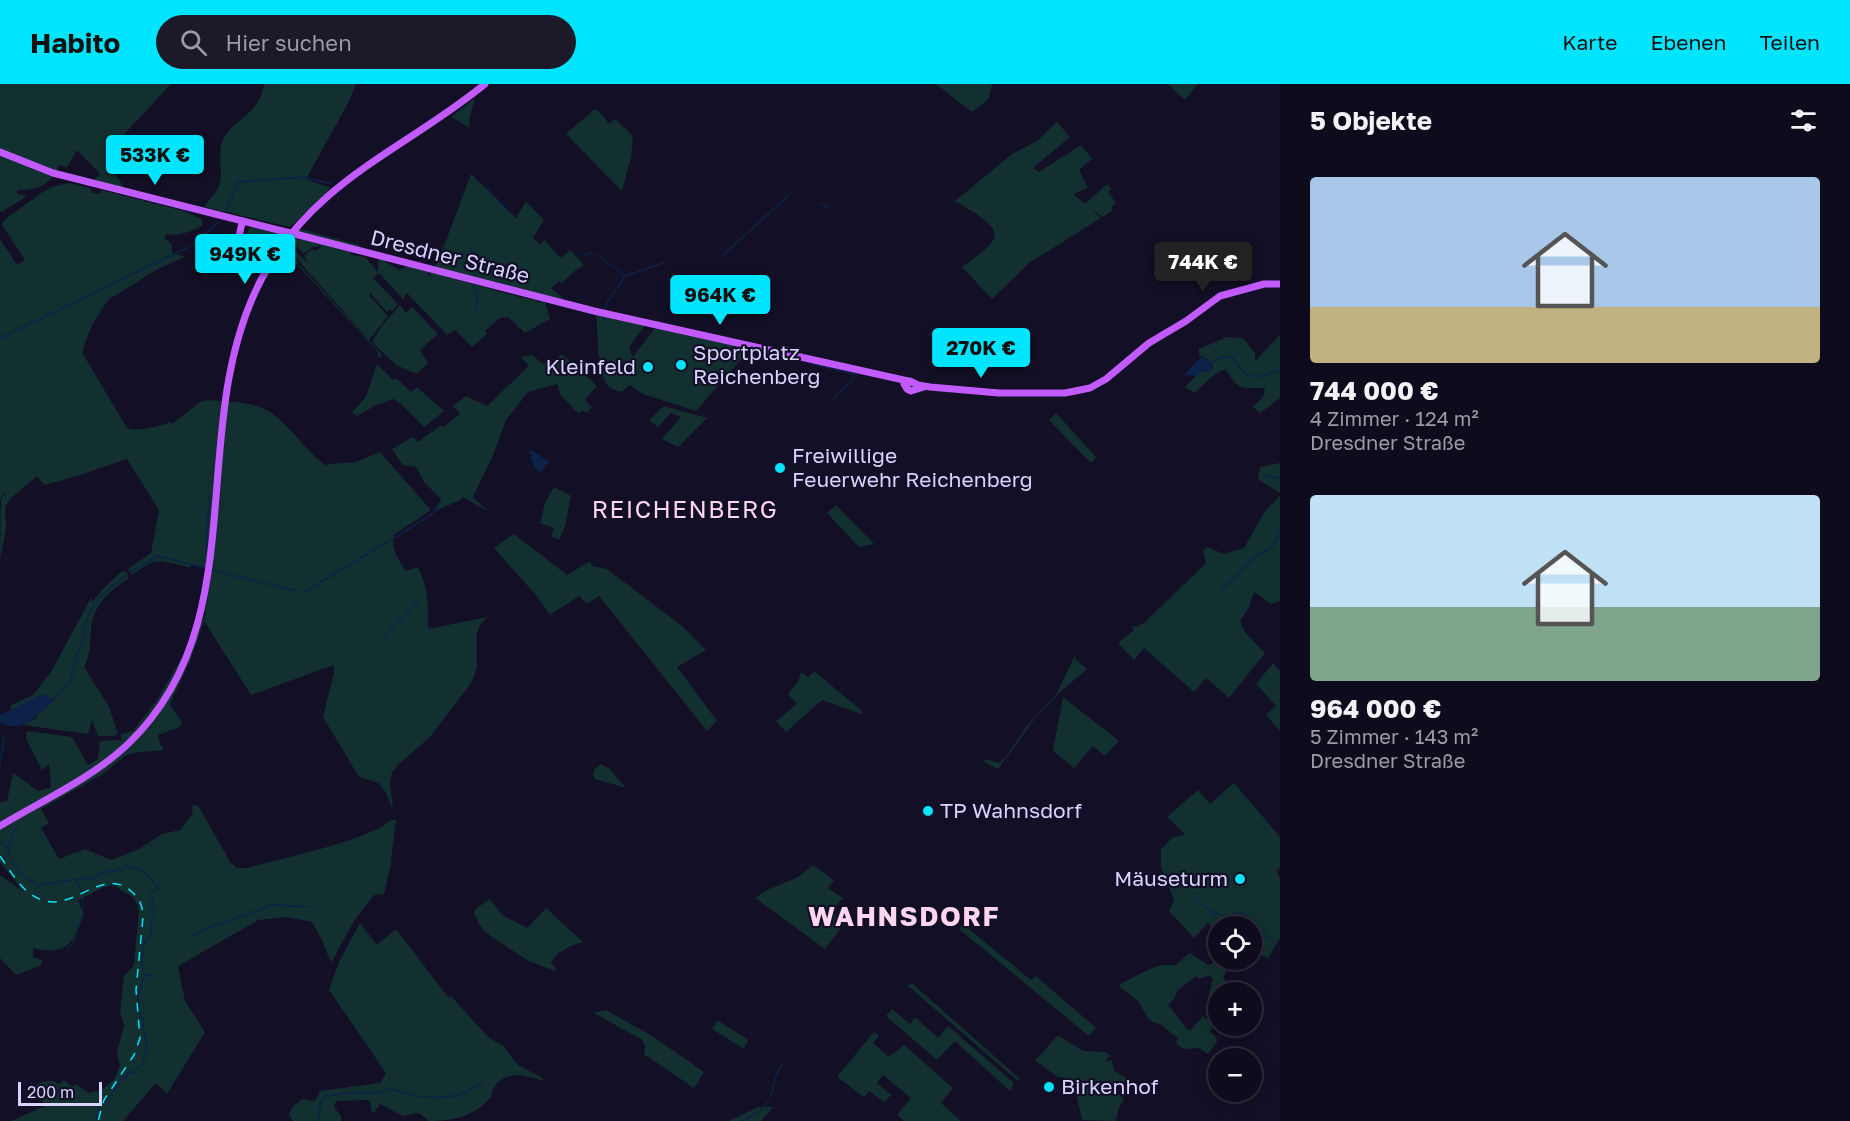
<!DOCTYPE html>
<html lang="de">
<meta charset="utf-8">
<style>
body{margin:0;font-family:"Golos Text",sans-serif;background:#1c1929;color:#f1f3f6;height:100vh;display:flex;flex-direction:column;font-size:22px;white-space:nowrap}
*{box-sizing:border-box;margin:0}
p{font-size:20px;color:#9b9ba3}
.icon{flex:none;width:33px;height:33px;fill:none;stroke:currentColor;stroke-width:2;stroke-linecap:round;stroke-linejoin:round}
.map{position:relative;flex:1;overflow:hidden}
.side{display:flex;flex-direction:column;background:#0e0b1c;width:570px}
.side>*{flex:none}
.fabs{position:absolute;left:1208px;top:832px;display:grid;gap:12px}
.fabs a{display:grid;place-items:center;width:54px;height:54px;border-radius:50%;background:#0e0b1c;box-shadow:0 3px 15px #0003,0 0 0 2px #2e2b3b;font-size:30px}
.scale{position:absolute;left:18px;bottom:15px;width:84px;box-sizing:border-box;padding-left:6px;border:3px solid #d9d4ff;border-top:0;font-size:16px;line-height:21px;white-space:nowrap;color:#d9d4ff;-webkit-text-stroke:4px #130f26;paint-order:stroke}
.price{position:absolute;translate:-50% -51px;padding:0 14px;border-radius:6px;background:#00e5ff;color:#111;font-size:20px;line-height:39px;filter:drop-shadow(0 2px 3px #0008)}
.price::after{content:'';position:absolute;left:50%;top:36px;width:18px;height:14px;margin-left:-9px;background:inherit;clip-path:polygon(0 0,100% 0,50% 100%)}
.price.selected{background:#222;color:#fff}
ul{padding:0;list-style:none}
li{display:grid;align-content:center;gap:12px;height:318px;padding:0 30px}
li span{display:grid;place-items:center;height:186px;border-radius:6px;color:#555}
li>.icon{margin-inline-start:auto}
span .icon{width:108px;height:108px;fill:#fffc;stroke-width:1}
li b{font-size:26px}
h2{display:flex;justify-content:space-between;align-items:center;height:72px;padding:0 30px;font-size:26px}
header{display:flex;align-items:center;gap:36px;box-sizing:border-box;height:84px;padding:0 30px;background:#00e5ff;color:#111}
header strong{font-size:28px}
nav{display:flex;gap:33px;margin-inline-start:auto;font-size:21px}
.search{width:420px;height:54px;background:#1c1929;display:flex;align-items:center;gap:15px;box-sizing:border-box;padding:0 21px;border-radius:33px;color:#9b9ba3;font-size:22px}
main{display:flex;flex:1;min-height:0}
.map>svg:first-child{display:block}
</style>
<header>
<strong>Habito</strong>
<div class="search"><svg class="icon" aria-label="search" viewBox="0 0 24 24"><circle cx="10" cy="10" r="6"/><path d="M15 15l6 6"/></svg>Hier suchen</div>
<nav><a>Karte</a><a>Ebenen</a><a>Teilen</a></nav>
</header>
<main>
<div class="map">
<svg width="1280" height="1037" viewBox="0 0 1280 1037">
<rect width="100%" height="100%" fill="#130f26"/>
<g fill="#12302f">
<path d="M0 0H171L116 59 121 65 108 78 124 104 93 97 100 90 77 66 67 83 59 81C53 100 36 107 17 106V110L27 112 2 128 0 127Z"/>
<path d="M264 0H356L348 19 306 95 331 104 290 143 204 123C208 117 215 110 218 104 225 90 216 71 223 56 233 34 259 32 264 0Z"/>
<polygon points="936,0 992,0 989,15 972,28"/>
<polygon points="1168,0 1198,0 1185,16"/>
<polygon points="475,14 469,36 470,44 451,33"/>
<polygon points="595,25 604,32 608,40 615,35 633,52 631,73 622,107 566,50"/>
<path d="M1057 38 1070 53 1033 84 1039 88 1081 61 1092 75 1079 86 1088 104 1073 110 1085 120 1107 100 1112 105 1108 108 1116 119 1111 123 1113 126 1103 133 1091 125 1101 134 1029 179 992 215 962 183C970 177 991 163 994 154 1000 140 965 124 955 117L1012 70 1037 57Z"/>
<polygon points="471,90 516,134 526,117 544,136 533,154 541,161 544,156 561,174 570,166 584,181 576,186 562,199 559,197 551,204 566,217 435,183 447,154"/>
<path d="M69 99 89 104 93 109 100 110 101 106 184 127 202 135V142C190 147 180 153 167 150L164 153 172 161V169L185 173 158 185 108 216 93 239 83 264V270L127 344C139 348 159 342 171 338L172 340 200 318 208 316C224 318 244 317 260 323 285 332 303 366 327 382L329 380 356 378 380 368 431 426 395 450C389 463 399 477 406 487L418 483C429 506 428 521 428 545L487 533 480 541 477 549V584L471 599 430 653 399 680 392 688 390 698 393 727 387 711 379 699 359 693 323 633 334 588V581L251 611 204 537 190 577 170 620 182 639 180 643 158 651 160 660 164 666 132 669 125 672 103 690 41 725 49 739 41 744 59 775 85 765 111 776 139 765 162 750 180 746 192 730 193 720 199 723 230 778 237 784H247C279 775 370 756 391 736H396L390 784 384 810 374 811 354 837 331 879 322 856 312 838 287 833 258 836 178 882 185 917 205 948 167 1010 156 999 123 1037H11L45 1022 39 1012 31 1005C40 998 48 993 59 1000L64 996 72 1003 76 1000 89 1009 101 1006 114 996 120 982 117 969 124 941 120 929 124 892 134 881 139 826 137 820 133 813 113 801 104 803 78 816 84 831C73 860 66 872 33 864V873L43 877 40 882 16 891 0 874V791L24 808 0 778V718L7 717 13 689 38 707 51 703 49 680 42 686 26 655 27 647 72 653 88 681 98 675 100 657 121 656V650L133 647 157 616 191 558C185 571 180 587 172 600 143 646 99 689 48 711L46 717C69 702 95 689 116 672 161 638 185 588 202 536H204L212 486 192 480 190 483C184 483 182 481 176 480 151 475 153 477 132 491L128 485 151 469 159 426 127 375 74 393 44 401 37 392 11 414 6 421 5 428 6 444 0 476 1 414 6 409 2 411 0 416V155L17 181 25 176 2 141 3 137 41 109 52 103Z"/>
<path d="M252 143 285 152 265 175C248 177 241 158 249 144Z"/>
<polygon points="297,144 359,161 361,164 359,165 356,162 300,148 349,166 351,171 365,173 378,188 378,173 399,186 409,182 430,187 428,192 429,192 432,188 519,213 537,216 537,219 541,217 545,218 550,235 525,249 508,233 500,234 485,247 487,250 472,263 455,246 447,251 407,209 403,215 379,189 373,194 398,220 392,227 390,225 387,228 371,210 369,211 388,232 369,256 296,174 295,168 296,167 308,179 304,172 312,165 316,167 322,162 313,163 303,170 295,160 283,171 290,171 295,176 382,271 379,275 377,267 292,175 281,173 268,194 265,193"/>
<polygon points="400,221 406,229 412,223 438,250 420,266 428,279 417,290 396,281 372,258 381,243"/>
<path d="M598 230 646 240 629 263 633 273 655 244 750 265 696 327 643 310 630 301 622 308C617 307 613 306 609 303 597 292 598 248 596 231Z"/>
<path d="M1280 251V314L1260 329 1253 323 1263 313 1265 304C1239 304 1240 307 1225 285L1215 290 1194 309 1185 303 1200 288 1210 287 1213 282 1207 275 1199 271V265L1227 253 1243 254 1255 269V277Z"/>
<polygon points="562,270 597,302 585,316 592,323 587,329 582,326 579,329 572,324 572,322 561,312 557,300 528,308 506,336 494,369 473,413 487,427 463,413 460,416 436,427 441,415 424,398 416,383 403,381 392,365 413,353 418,358 441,341 443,343 460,330 453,322 466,312 487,322 529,282 521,273 532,271 543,280 550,275 553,277"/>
<polygon points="377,280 393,296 396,294 411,308 417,303 444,327 424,343 401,320 394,315 376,321 357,332 352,328 366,313"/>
<polygon points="664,322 707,334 678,363 662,355 681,333 671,329 658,343 649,336"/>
<polygon points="1056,329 1096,373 1092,378 1089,377 1049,336"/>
<polygon points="1280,379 1280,409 1258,395 1260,383"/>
<polygon points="554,403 571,412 565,442 559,456 551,452 554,444 540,439 545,419"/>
<polygon points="1280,412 1280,517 1271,520 1254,508 1249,523 1240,537 1245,548 1265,569 1229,614 1206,594 1194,608 1144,564 1134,576 1118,559 1134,546 1131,542 1137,543 1145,538 1206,479 1203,467 1207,463 1224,470 1244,464 1265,427"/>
<polygon points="836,421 874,460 859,463 827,429"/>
<polygon points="514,450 567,491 590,477 592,482 607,485 682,542 706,566 677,583 717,637 707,647 599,512 587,520 579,512 550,531 535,510 494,464"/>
<path d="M122 487 126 488 129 494C109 507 93 521 91 546 89 562 91 568 84 583L109 623 118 650 114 652H98L92 636 88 650 23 641 36 634 41 626 55 616 41 611 11 626V621L33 611 51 588 91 514 92 518 105 503Z"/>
<polygon points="1076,569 1075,575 1087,585 1060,608 1036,633 998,685 984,678 985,675 999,679 1004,675 1027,642 1057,609"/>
<polygon points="1273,579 1280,587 1280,647 1266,631 1276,622 1256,600"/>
<polygon points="814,587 862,627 861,630 822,616 786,648 776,637 797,620 788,610 798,598 801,588 808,593"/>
<polygon points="1063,613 1119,657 1105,672 1093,662 1074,684 1053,667"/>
<polygon points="601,680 610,685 626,704 595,695 593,690 594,686"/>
<polygon points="1234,699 1280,753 1280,784 1276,786 1280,795 1280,854 1268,874 1251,867 1251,845 1254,843 1230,838 1243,843 1218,843 1218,846 1208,839 1194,854 1169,827 1174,816 1161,783 1161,765 1172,754 1185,750 1167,733 1198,706 1210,720"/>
<polygon points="813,781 834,796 828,804 843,814 831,828 845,839 825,865 755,814 765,807 798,793"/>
<path d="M490 815 502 831 527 844 546 824 583 858C570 862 557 867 551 879L556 885 555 887 529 877 492 853 483 846 474 830 475 825Z"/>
<path d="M360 839 377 861 396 845 448 913 451 912 489 954 503 962 518 981 543 994 542 997C526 990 502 986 493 1006 489 1014 495 1009 489 1015 474 1033 451 1037 429 1037L419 1029 403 1032 380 1020 374 1029 371 1027V1020L368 1016 336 1017 334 1023 341 1032V1037H293L289 1031 292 1023 302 1015 315 1017 320 1007 380 999 386 989 329 906 339 878Z"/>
<polygon points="963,840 1031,896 1036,892 1096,944 1089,952 959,845"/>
<path d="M1190 869 1208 881 1221 876H1245L1244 878 1237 876 1228 885 1223 894 1238 909H1218V917L1208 913 1213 896 1210 891 1199 895 1196 892 1178 906 1174 915 1168 921C1177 930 1180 940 1190 947L1203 932 1213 940 1210 948 1215 952 1217 958 1208 970 1199 964 1183 965 1176 959 1178 954 1161 941 1149 936 1138 917 1120 903V900C1134 894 1160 876 1174 882Z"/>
<polygon points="913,900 1020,995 1018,997 907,901"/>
<polygon points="892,925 910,940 915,933 938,954 948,942 1014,999 1010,1007 955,957 937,976 886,932"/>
<polygon points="606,926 652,952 704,988 694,1004 644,970 645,962 642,956 594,929"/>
<polygon points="719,937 748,956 744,965 712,945 716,938"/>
<polygon points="874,948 879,952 873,959 889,973 904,961 953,1004 941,1019 961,1037 904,1037 897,1031 911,1014 883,991 877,999 891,1011 884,1018 869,1007 864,1013 837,993"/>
<polygon points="1058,951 1083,967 1105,968 1111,972 1107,974 1106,977 1112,976 1114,987 1129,995 1126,999 1116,1000 1114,1005 1124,1015 1119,1023 1116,1037 1082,1036 1073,995 1058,993 1035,977"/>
<polygon points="758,1023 773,1023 761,1037 729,1037"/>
</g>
<g fill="#0c2248">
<polygon points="1201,273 1208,276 1212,282 1210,287 1200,288 1196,292 1184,291"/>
<polygon points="531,366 549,377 540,389 535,384 530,373 532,372 532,370 529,370"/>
<path d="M41 611H47L54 618C35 630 26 650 0 639V631Z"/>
<path d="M1240 828C1248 831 1253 835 1254 843L1251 845V843H1243L1230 838 1229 834 1233 829Z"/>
</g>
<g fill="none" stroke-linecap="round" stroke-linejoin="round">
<g stroke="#0c2248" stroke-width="1.5">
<polyline points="486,104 514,133"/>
<polyline points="461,110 462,111"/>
<polyline points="464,112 465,112"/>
<polyline points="820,120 829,124"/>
<polyline points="226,127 238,98 304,93 331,100"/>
<polyline points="471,165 475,191"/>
<polyline points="596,170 624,191"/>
<polyline points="723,171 789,111"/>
<polyline points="582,172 591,169"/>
<polyline points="467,184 475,187"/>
<polyline points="473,200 478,215 475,225"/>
<polyline points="605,226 607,219 625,192 663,179"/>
<polyline points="603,232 607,238"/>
<polyline points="0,254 195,160 218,138"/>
<path d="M1210 279 1222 273H1232C1249 296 1251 296 1280 286"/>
<polyline points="813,280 858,291"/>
<polyline points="850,298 853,295 853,291"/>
<polyline points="834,314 848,299"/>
<polyline points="1264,392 1280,394"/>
<polyline points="396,453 432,430 439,419"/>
<polyline points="206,467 209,412"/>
<polyline points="211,486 297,507"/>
<polyline points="131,488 157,472 206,484"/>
<polyline points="306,507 392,455"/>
<polyline points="1218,509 1259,470 1272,463 1280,448"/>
<path d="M84 545C91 517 105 508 127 491"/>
<polyline points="383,553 420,515"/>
<polyline points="76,573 83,556 84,547"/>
<polyline points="54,615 70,599 76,575"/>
<polyline points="0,682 4,652"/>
<polyline points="13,748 18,743"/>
<polyline points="0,759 10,764 8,767 12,777"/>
<polyline points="10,762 11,751"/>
<polyline points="13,779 20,789 39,803 45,799 47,800 77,795"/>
<path d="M79 795 95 794 99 788 106 789 107 786 111 788 117 785 123 786 128 782 136 785 137 783 151 795 158 804 150 810 155 822 151 824 154 828V832L151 835C153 845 152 851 144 859L142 881 145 893 142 899 138 915 147 963 143 979 133 989 128 988 126 995 124 993 104 1019"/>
<polyline points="76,796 82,809"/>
<polyline points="82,814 84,825"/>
<polyline points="1195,814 1212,828 1229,834"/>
<polyline points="1254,843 1271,855"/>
<polyline points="193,852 210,843 272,821 309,823"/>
<polyline points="68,865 74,857 83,830"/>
<polyline points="146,891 154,892"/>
<polyline points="96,1037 99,1021"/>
<path d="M318 1037 321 1017 325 1012 348 1009H380L389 1004C412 1013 443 1018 466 1008 472 1006 477 1001 483 998"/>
<path d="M742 1037C751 1033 764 1025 769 1016 775 1005 773 990 782 981"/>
</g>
<g stroke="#c25bff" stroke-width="7">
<polyline points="0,68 53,89 282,147"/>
<path d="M243 137C233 164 244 173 265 188"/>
<polyline points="299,151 594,227 908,297"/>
<polyline points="904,300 907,305 911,307 924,303"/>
<polyline points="906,302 910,297 918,301 930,303 999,309 1065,309 1090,304 1106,295 1149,259 1186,237 1220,212 1264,200 1280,200"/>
<path d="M0 742C43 716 91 695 128 660 258 536 183 342 262 194 314 96 404 66 485 0"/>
</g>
<path stroke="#00e5ff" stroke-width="1.5" stroke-dasharray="9 8" stroke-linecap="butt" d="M0 772C12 789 23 811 45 817 75 825 105 782 132 808 140 815 143 823 143 833L136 906 140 954 134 971 104 1016 98 1037"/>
<polyline stroke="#c25bff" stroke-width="7" points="282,147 299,151"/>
</g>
<g fill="#00e5ff" stroke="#130f26" stroke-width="2">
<circle cx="681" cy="281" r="6"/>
<circle cx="648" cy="283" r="6"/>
<circle cx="780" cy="384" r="6"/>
<circle cx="928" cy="727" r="6"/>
<circle cx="1240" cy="795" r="6"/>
<circle cx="1049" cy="1003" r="6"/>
</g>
<g text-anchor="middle" stroke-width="4.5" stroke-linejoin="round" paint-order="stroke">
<g font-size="21" fill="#d9d4ff" stroke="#130f26">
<text transform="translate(450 173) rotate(14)" y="7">Dresdner Straße</text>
</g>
<g font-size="21" fill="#d9d4ff" stroke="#130f26" text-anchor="start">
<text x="693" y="276">Sportplatz<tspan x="693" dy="24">Reichenberg</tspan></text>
<text x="636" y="290" text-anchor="end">Kleinfeld</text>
<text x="792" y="379">Freiwillige<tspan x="792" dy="24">Feuerwehr Reichenberg</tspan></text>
<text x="940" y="734">TP Wahnsdorf</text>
<text x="1228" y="802" text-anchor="end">Mäuseturm</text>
<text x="1061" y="1010">Birkenhof</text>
</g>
<g font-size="24" letter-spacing="1.5" fill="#ffd6f0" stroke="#130f26">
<text x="685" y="434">REICHENBERG</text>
</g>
<g font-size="27" font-weight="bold" letter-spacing="1.5" fill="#ffd6f0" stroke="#130f26">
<text x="904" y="842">WAHNSDORF</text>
</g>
</g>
</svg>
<div class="fabs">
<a><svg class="icon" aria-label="locate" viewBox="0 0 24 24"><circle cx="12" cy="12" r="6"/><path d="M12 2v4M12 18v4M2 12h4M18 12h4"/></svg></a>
<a>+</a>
<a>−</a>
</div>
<div class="scale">200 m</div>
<b class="price" style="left:155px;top:102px">533K €</b>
<b class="price" style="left:245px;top:201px">949K €</b>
<b class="price selected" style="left:1203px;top:209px">744K €</b>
<b class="price" style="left:720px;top:242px">964K €</b>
<b class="price" style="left:981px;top:295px">270K €</b>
</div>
<section class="side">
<h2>5 Objekte<svg class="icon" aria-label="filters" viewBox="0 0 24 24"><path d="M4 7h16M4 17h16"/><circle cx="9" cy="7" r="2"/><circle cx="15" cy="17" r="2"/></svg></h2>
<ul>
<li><span style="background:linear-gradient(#a9c7e8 70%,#c2b280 0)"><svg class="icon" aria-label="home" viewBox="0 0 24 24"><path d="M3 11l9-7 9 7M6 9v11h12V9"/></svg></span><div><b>744 000 €</b><p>4 Zimmer · 124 m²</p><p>Dresdner Straße</p></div></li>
<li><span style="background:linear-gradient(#bfe0f5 60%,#7fa58c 0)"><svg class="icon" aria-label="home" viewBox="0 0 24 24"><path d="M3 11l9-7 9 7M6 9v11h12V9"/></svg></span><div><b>964 000 €</b><p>5 Zimmer · 143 m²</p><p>Dresdner Straße</p></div></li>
</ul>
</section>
</main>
